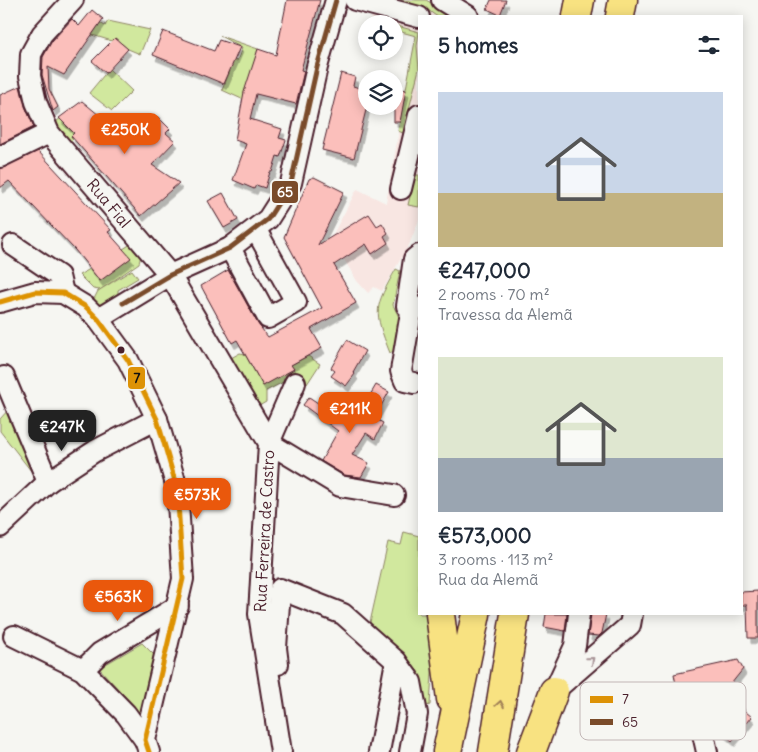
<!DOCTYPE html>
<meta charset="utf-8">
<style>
body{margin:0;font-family:Delius,sans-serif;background:#f6f6f7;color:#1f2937;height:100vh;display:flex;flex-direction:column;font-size:19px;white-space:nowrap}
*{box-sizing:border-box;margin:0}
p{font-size:16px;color:#747a83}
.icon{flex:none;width:28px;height:28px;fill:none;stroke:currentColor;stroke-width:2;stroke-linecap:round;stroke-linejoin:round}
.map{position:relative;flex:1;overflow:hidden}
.sheet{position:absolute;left:418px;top:15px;width:325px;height:600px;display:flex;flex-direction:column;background:#fff;border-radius:0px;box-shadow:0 2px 12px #0003}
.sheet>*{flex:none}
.controls{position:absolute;left:358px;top:15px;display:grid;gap:10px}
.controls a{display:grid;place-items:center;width:45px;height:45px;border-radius:50%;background:#fff;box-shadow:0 2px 12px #0003;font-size:25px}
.price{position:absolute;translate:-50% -42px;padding:0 11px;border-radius:10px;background:#ea580c;color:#fff;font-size:16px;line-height:32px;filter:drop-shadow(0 1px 2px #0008)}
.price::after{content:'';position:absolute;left:50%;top:30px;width:15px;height:11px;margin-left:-8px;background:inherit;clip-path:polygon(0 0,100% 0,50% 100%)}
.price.current{background:#222;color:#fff}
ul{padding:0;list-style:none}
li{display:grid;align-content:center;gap:10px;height:265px;padding:0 20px}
li span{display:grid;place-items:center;height:155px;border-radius:0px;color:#555}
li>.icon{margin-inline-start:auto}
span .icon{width:90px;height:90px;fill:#fffc;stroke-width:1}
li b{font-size:21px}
h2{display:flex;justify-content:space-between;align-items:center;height:60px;padding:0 20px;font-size:21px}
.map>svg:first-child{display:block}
</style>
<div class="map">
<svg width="758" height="752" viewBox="0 0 758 752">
<defs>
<filter id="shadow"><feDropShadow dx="3" dy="5.5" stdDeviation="0" flood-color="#0004"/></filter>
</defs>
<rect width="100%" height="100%" fill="#f6f6f2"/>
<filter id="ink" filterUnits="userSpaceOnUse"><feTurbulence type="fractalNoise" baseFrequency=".02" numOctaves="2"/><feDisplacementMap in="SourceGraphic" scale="10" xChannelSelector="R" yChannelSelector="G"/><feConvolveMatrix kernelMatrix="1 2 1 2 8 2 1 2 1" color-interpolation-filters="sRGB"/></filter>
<g filter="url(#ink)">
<polygon fill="#f8e6e2" points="376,0 426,0 454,16 419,16 419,220 409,245 382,291 374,287 368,293 357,281 331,238 357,189 386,203 416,36 394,30 394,24 370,23"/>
<g fill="#d1e89e" stroke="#8e8464">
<polygon points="393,0 426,0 454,16 436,16 428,10"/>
<polygon points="108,21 150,30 140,54 128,49 115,38 112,41 92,35 100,23 105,26"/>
<polygon points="394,25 419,32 417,46 419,69 403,133 398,131 416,36 394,30"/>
<polygon points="220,36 258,49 244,100 222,90 230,71 221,67 225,57 237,61 242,48"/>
<polygon points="109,69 132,91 112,111 89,93"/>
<polygon points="74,107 71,120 66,126 74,133 71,136 73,139 68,144 56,122"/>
<polygon points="415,175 419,175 419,207 408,205"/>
<polygon points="131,244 141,256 139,263 100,290 93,289 79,275 90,269 100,281 123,249"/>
<path d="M396 269 400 271 393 305 402 323 397 350 390 353C373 310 374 308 396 269Z"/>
<polygon points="132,270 138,278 118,290 118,295 103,304 100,305 94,299 98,291"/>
<polygon points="240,353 245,354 263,386 293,368 291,365 308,356 320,364 307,384 293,377 266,391 266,402 259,406 231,358"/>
<polygon points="9,409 38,480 0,431 0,419"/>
<polygon points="404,532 419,536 419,614 426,614 433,658 430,705 427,706 418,701 418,671 369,627 388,542 401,545"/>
<polygon points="142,643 156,657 144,713 140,713 99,668"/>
</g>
<g fill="#fbbfbb" stroke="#4a1f2b" filter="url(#shadow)">
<polygon points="287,0 320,0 301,70 304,71 296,104 256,94 250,119 282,129 279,138 286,140 280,157 277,156 272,172 270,172 265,188 256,185 254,189 233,180 246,144 235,140 244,92 258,49 276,55"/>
<polygon points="491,0 506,0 500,15 487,9"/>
<polygon points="92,10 103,19 64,75 48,67 49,89 58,107 53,111 42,75 43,57 52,41 72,19 79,26"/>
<polygon points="163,31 214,51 219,40 240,47 224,84 153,55"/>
<polygon points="115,38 128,49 106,73 92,61"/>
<polygon points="341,73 355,77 353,86 366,90 366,110 354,158 322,150"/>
<polygon points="20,86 25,106 34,127 0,144 0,95"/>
<polygon points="394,87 406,90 400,122 394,122"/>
<polygon points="82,101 128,139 148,116 154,120 158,117 170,129 166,133 175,141 152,165 179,183 141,216 71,136 74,133 59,118"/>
<polygon points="38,151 111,230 108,232 131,258 100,281 75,250 9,181 0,188 0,169"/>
<polygon points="314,177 344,192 318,245 369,214 377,226 382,223 388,233 384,236 388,243 372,254 366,244 334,265 356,303 311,329 322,348 291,365 294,369 263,386 237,340 232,343 201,286 228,270 258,324 268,337 322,308 284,237 309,179"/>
<polygon points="223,193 238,220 224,228 208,201"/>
<polygon points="347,340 365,351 353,372 355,374 346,386 331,376 335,371 331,368"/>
<polygon points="376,385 389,392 374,418 383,423 375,439 366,433 352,455 369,463 361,477 344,475 321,461 338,431 303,405 309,397 351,425 368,403 366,402"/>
<polygon points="758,591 758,638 748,638 747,605 741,605 741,592"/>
<polygon points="546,614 567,614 565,631 544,627"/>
<polygon points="591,614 606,614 602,633 599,636 588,635"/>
<polygon points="738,660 743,669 727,689 742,704 740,707 752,717 732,741 713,725 713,720 709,717 677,690 674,674"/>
</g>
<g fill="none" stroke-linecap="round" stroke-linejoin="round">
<g stroke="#4a1f2b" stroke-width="24">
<g id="minor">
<polyline points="73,0 42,34 31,54 30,76 36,102 49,133 170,275 269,443 259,614 281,752"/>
<polyline points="355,0 419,17"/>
<polyline points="442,0 468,16"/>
<polyline points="0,157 49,133"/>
<polyline points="401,189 419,115"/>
<polyline points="13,245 59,276 63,293"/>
<polyline points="230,248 268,318 296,302 256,230"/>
<polyline points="419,255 414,259 407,306 419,308"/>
<polyline points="0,302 35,292 63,293 86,307 98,319 128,360 157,419 177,488 183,579 145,740 149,752"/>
<polyline points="412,307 401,371 405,381 414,383"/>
<polyline points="98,319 170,275 230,248 268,219 291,183 317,67 336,0"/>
<polyline points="4,377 48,482"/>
<polyline points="269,443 340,486 394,495"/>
<polyline points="269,443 295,383"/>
<polyline points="0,527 48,482 95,451 157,419"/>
<polyline points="14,636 83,670 126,714 145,740"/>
<polyline points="278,664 276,648 280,589 343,614 396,661 411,682 417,714 410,752"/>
<polyline points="83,670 100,653 178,606"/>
<polyline points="557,685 575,646 579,614"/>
<polyline points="554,691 630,625 632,614"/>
<polyline points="701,725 707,752"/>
<polyline points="379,752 396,661"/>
</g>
</g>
<g stroke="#4a1f2b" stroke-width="31">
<g id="highway">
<polyline points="577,16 580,0"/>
<polyline points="620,16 623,0"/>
<polyline points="440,614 451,699"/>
<polyline points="447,752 476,614"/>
<polyline points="493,752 515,614"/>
<polyline points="531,752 554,691"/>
</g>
</g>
<use href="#minor" stroke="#f6f6f2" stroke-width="20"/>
<use href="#highway" stroke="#f8e281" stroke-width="28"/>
<g stroke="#f6f6f2" stroke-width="9">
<polyline id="bus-1" points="0,302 35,292 63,293 86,307 98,319 128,360 157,419 177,488 183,579 145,740 149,752"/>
</g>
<g stroke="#f6f6f2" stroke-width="9">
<polyline id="bus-2" points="123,303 170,275 230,248 268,219 291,183 317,67 336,0"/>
</g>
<use href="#bus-1" stroke="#dd9206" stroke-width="5"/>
<use href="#bus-2" stroke="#7a4b2a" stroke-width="5"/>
</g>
<defs><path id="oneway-chevron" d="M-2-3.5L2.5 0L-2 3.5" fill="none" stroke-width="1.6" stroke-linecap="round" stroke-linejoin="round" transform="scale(1.25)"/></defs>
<use stroke="#a99598" href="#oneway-chevron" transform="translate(591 660) rotate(-40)"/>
<use stroke="#a18056" href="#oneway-chevron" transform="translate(500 704) rotate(-80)"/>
</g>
<circle fill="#4a1f2b" stroke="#f6f6f2" stroke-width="2" cx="121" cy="350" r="4.5"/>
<g text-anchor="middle" stroke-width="4.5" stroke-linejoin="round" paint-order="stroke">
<g font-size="16" fill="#4a1f2b" stroke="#f6f6f2">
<text transform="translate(109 203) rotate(50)" y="6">Rua Fial</text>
<text transform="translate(264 531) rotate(-87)" y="6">Rua Ferreira de Castro</text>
</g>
</g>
<rect x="580" y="682" width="166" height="58" rx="8" fill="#f6f6f2" stroke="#c2b6b6" stroke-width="1"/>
<rect x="590" y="696" width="23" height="7" fill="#dd9206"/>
<rect x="590" y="719" width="23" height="6" fill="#7a4b2a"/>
<g font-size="14" fill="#4a1f2b">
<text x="622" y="704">7</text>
<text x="622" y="727">65</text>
</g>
<g stroke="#f6f6f2" stroke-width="2">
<rect x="271" y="180" width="28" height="24" rx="5" fill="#7a4b2a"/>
<rect x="127" y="366" width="19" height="24" rx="5" fill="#dd9206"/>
</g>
<g font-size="14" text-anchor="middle" font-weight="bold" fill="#fff">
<text x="285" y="197">65</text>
</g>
<g font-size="14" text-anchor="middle" font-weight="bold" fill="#111">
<text x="137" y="383">7</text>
</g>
</svg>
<div class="controls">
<a><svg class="icon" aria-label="locate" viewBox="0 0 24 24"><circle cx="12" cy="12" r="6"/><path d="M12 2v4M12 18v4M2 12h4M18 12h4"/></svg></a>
<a><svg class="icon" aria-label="layers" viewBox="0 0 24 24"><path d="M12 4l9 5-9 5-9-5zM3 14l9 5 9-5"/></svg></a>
</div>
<b class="price" style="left:125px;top:155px">€250K</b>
<b class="price" style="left:350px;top:434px">€211K</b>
<b class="price current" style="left:62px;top:452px">€247K</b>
<b class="price" style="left:197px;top:520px">€573K</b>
<b class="price" style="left:118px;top:622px">€563K</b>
<section class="sheet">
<h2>5 homes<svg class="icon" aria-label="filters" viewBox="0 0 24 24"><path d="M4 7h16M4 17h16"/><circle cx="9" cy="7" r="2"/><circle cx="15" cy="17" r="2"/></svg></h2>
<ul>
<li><span style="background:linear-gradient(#c9d6e8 65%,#c2b280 0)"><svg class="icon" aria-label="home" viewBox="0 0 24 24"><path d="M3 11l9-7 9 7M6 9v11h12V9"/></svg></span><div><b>€247,000</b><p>2 rooms · 70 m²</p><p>Travessa da Alemã</p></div></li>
<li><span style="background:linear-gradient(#dfe7d0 65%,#9aa5b1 0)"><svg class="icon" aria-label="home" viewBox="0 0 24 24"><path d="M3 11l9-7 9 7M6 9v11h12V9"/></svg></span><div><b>€573,000</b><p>3 rooms · 113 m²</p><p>Rua da Alemã</p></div></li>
</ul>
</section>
</div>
